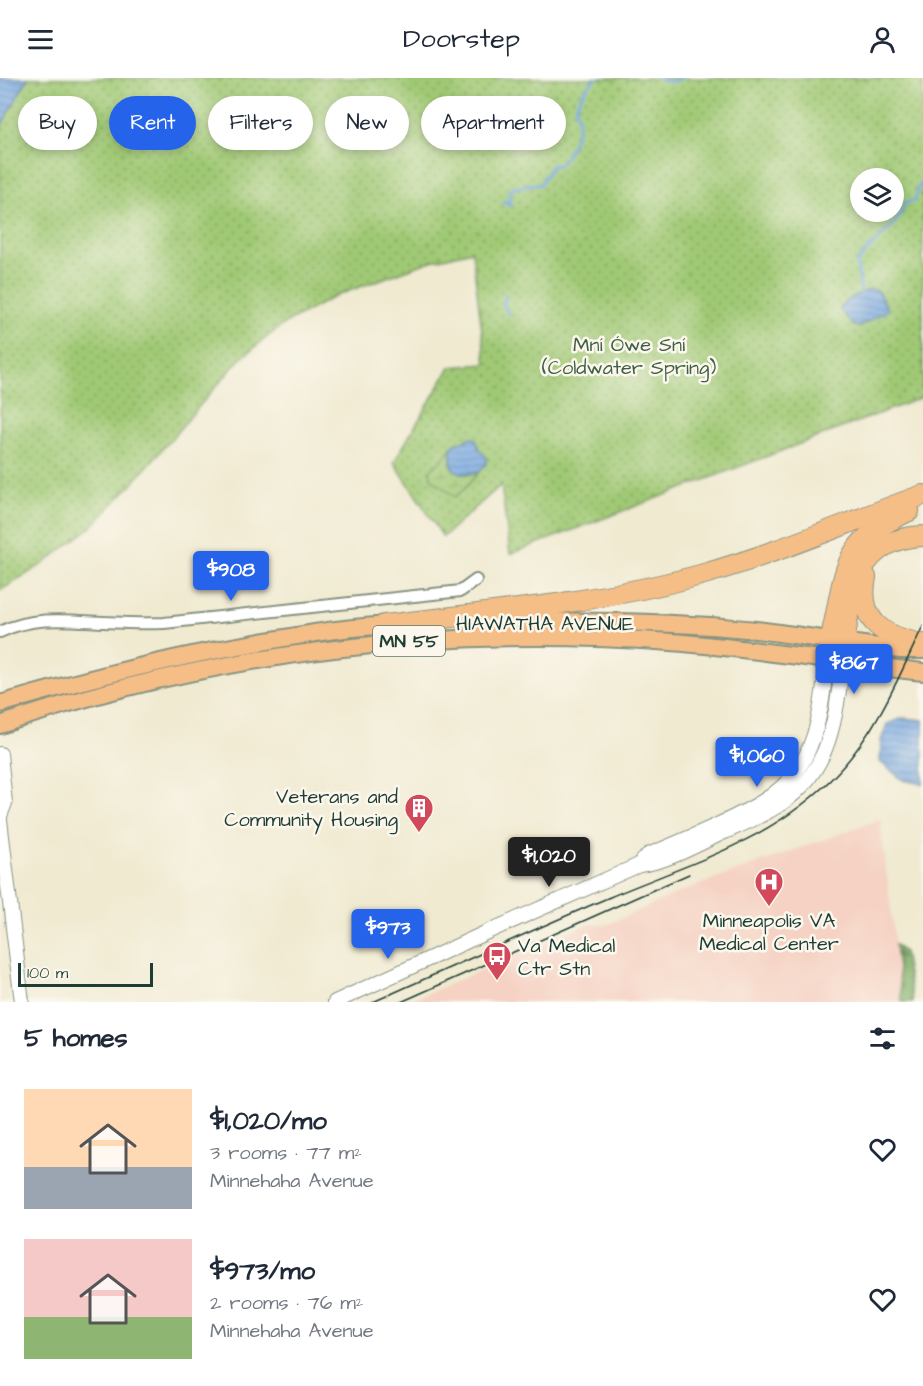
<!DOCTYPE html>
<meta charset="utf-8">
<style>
body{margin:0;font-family:"Architects Daughter",sans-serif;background:#f6f6f7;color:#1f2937;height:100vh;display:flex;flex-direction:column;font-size:22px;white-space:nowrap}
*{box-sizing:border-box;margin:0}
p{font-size:20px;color:#747a83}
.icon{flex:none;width:33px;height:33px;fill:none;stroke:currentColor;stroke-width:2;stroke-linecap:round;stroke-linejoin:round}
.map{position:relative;height:924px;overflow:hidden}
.drawer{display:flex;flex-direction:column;background:#fff;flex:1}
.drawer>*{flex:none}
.top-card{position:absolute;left:18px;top:18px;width:600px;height:54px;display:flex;gap:12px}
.tools{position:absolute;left:850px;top:90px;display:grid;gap:12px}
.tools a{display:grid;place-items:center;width:54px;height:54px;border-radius:50%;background:#fff;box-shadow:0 3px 9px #0003;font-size:30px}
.scale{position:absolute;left:18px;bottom:15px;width:135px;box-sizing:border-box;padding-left:6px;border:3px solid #1f3d34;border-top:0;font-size:16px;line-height:21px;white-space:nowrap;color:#1f3d34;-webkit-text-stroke:4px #fbf7ec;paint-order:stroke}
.price{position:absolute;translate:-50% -51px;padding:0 14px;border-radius:6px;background:#2563eb;color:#fff;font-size:20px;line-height:39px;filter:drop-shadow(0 2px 3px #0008)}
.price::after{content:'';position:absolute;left:50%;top:36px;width:18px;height:14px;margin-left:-9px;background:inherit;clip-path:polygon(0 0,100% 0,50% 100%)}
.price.selected{background:#222;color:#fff}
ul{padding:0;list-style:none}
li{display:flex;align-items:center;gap:18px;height:150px;padding:0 24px}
li span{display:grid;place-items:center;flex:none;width:168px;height:120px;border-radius:0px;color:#555}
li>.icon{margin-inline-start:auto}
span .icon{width:72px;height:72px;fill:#fffc;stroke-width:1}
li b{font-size:26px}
h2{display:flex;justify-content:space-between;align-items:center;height:72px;padding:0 24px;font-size:26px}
.chip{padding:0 21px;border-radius:27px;background:#fff;box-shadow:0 3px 9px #0003;font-size:21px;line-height:54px}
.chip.selected{background:#2563eb;color:#fff}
header{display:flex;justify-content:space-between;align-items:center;height:78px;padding:0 24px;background:#fff;font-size:27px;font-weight:600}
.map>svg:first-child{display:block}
</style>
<header><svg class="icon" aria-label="menu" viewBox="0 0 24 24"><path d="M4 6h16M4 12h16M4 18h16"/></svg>Doorstep<svg class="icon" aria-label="person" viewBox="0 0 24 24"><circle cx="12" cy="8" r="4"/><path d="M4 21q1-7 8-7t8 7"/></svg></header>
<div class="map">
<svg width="923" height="924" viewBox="0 0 923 924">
<defs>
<pattern id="green-dots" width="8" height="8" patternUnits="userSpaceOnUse" patternTransform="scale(1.5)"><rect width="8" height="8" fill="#a0c975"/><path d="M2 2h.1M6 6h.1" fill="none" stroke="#82a461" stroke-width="1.8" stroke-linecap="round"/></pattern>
<pattern id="forest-firs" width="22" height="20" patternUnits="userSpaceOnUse" patternTransform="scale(1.5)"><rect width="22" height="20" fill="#80ad66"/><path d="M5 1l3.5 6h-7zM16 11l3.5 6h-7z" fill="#688e55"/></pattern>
<pattern id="wetland-marsh" width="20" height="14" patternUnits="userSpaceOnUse" patternTransform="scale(1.5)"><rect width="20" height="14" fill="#a0c975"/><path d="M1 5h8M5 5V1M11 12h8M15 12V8" fill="none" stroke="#82a461"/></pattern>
<pattern id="water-rules" width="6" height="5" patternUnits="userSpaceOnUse" patternTransform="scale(1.5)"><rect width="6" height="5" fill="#77a7e1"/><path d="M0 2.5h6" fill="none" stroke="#6189b7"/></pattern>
</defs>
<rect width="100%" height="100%" fill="#fbf7ec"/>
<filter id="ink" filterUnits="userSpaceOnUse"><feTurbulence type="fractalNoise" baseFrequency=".0167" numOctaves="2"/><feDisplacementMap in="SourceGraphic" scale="12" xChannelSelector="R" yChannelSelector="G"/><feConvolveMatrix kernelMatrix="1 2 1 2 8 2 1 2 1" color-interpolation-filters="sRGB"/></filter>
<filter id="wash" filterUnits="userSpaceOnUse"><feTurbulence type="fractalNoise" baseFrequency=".008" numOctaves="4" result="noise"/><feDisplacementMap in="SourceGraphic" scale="24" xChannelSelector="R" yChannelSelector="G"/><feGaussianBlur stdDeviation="1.35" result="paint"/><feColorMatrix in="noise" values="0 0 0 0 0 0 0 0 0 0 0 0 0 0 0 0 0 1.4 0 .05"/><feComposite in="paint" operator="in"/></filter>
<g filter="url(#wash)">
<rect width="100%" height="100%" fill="#f0ead1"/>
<polygon fill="#f5d2c3" points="880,741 902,924 408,924 589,846 606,847 687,811"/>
<path fill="url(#green-dots)" stroke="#608354" stroke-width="1.5" fill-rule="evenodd" d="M28 0H923V319L510 476 501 407 443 459 394 384 450 289 486 286 472 173 431 183 335 218 281 248 239 282 133 405 91 449 43 486 0 513V50ZM861 100H894V134H861Z"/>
<polygon fill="url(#forest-firs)" stroke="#50754d" stroke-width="1.5" points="895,867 904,874 913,924 902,924"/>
<polygon fill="url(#wetland-marsh)" stroke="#608354" stroke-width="1.5" points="451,370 451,385 464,396 478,395 467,408 455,419 431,400 430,392 441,383"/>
<g fill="url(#water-rules)" stroke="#4b728a" stroke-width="1.5">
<polygon points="0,0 28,0 0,50"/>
<path d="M871 211 878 213 888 232 859 249 854 248 839 231C847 220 858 216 871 211Z"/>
<polygon points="472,359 476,361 479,371 487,380 486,386 478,395 464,396 454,392 451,385 451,370 456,366"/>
<polygon points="903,640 923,642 923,706 903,702 880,684 881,663 887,646"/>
</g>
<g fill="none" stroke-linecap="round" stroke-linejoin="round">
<g stroke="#77a7e1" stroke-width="3">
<path d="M658 0C667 5 674 4 683 0"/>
<path d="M503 125 505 123 510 128 509 116 512 111 526 108 527 106 540 107 552 87 558 88C568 79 580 53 578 40 577 35 574 32 577 26 581 17 589 5 597 0"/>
<path d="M861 215 857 185C870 164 899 150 905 125L915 122 918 110 923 104"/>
<polyline points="505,217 504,229 509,236"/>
</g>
</g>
</g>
<g filter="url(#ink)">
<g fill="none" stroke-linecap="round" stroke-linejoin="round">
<g stroke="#889482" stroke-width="14">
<path id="minor" d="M0 554C33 538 66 542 102 544 123 545 143 546 164 545L461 513 476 502"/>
</g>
<g stroke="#889482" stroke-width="16">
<g id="tertiary">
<polyline points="0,676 5,725 0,738"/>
<polyline points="0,742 22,924"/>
<path d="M639 787 648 777C670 768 693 758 715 748 754 730 794 712 810 668 822 639 824 605 828 574"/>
<path d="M335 924 485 855 639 787C667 784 694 768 720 756 736 749 753 742 769 733 833 699 835 640 844 576"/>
</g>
</g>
<g stroke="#889482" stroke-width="20">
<g id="trunk">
<path d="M473 545C567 542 662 542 756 552 804 558 853 566 901 572H923"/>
<path d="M0 626C92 599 178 577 273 562 313 555 355 548 396 547"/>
<path d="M0 647C215 573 445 547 671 564 755 570 839 585 923 594"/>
</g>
</g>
<g stroke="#889482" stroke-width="22">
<g id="motorway">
<path d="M866 499C857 544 884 559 923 566"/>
<path d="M384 547C491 534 599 525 704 496 778 475 850 443 923 417"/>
<path d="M830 563C847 496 836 466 909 433"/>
<path d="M845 565C849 512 859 460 923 458"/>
</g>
</g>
<use href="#minor" stroke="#fff" stroke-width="10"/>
<use href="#tertiary" stroke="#fff" stroke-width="14"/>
<use href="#trunk" stroke="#f6be87" stroke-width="16"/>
<use href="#motorway" stroke="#f6be87" stroke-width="20"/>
<g stroke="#1f3d34" stroke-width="1.5">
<path d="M373 924C452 889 530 853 610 819 692 784 776 762 839 693 877 652 899 599 923 548"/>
<polyline points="401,924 689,796"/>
</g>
</g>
</g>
<defs>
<g id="building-pin" transform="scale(1.5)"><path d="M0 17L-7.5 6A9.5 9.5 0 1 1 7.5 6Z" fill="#d1495b" stroke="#fbf7ec"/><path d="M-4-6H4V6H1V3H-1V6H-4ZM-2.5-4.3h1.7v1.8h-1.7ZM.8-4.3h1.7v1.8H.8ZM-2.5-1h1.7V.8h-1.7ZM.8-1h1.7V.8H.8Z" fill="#fff"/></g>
<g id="hospital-pin" transform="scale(1.5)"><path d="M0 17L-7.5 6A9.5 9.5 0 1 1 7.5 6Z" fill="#d1495b" stroke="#fbf7ec"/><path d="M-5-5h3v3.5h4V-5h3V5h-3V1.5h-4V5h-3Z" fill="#fff"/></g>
<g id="bus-pin" transform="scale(1.5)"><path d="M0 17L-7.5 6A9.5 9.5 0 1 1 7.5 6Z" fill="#d1495b" stroke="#fbf7ec"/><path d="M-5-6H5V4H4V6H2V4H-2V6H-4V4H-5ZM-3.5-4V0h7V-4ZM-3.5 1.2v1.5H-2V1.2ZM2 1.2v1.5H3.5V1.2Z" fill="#fff"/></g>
</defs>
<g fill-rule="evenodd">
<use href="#building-pin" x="419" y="730"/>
<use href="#hospital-pin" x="769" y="804"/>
<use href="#bus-pin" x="497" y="878"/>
</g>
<g text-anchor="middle" stroke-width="5" stroke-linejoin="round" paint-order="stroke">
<rect fill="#fbf7ec" stroke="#61756b" stroke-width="1.5" x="373" y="548" width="72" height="30" rx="4.5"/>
<g font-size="18" font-weight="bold" fill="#1f3d34">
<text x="409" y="569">MN 55</text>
</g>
<g font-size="20" fill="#3f6044" stroke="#fbf7ec">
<text x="629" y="273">Mní Ówe Sní<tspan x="629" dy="23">(Coldwater Spring)</tspan></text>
</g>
<g font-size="20" fill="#1f3d34" stroke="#fbf7ec">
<text x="545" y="552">HIAWATHA AVENUE</text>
</g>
<g font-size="20" fill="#1f3d34" stroke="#fbf7ec" text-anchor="end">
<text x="398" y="725">Veterans and<tspan x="398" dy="23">Community Housing</tspan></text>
<text x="769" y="849" text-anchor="middle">Minneapolis VA<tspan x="769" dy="23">Medical Center</tspan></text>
<text x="518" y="874" text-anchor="start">Va Medical<tspan x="518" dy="23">Ctr Stn</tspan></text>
</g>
</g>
</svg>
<div class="tools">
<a><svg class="icon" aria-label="layers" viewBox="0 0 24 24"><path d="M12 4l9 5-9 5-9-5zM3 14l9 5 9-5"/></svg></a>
</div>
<div class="scale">100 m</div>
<b class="price" style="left:231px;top:524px">$908</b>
<b class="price" style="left:854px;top:617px">$867</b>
<b class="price" style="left:757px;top:710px">$1,060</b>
<b class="price selected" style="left:549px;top:810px">$1,020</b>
<b class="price" style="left:388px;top:882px">$973</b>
<div class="top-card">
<a class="chip">Buy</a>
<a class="chip selected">Rent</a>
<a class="chip">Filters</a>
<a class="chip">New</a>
<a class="chip">Apartment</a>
</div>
</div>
<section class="drawer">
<h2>5 homes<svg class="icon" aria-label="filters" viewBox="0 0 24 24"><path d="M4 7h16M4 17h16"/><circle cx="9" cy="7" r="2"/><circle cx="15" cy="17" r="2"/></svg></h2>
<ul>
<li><span style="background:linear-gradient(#ffd9b3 65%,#9aa5b1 0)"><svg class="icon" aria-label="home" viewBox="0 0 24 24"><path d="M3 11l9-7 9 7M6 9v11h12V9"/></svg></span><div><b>$1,020/mo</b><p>3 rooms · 77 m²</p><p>Minnehaha Avenue</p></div><svg class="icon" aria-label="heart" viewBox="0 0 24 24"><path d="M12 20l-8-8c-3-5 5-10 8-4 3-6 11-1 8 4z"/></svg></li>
<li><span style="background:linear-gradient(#f6c9c9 65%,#8fb573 0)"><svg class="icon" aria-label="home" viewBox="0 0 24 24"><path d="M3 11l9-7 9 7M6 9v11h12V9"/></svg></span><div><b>$973/mo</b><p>2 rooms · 76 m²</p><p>Minnehaha Avenue</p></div><svg class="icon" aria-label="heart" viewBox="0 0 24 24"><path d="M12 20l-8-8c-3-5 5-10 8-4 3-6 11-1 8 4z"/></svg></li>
</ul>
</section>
